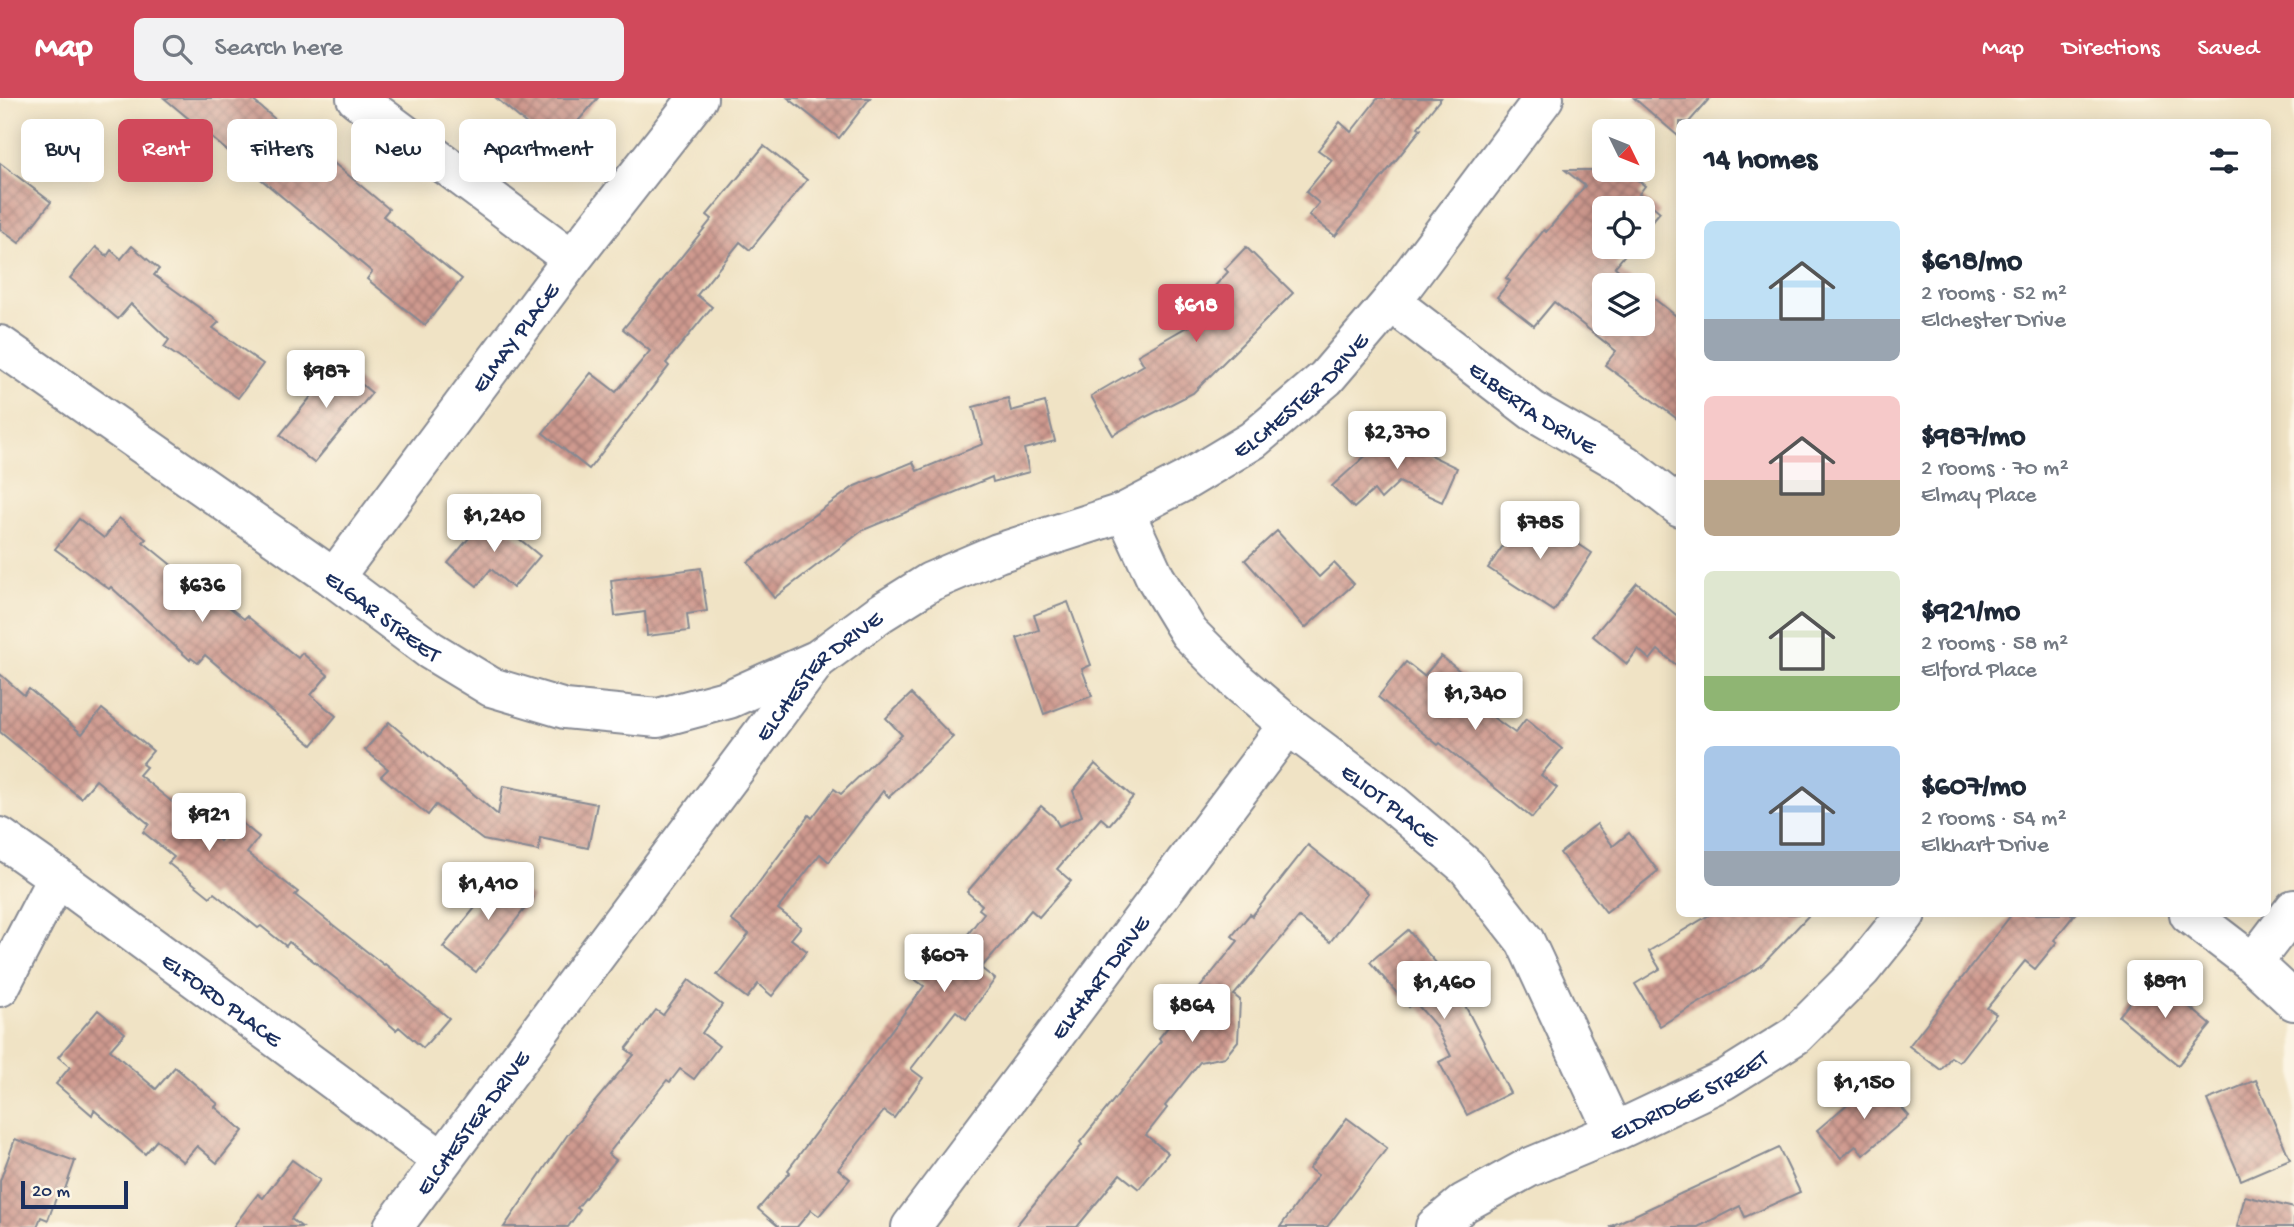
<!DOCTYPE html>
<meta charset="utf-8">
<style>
body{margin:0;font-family:"Gochi Hand",sans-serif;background:#f2f2f3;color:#1f2937;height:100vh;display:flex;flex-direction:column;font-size:26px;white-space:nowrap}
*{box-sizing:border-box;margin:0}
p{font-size:23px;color:#747a83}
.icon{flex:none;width:38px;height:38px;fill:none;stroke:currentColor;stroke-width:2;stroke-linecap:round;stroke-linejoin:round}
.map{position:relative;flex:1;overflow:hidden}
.panel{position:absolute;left:1676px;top:21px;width:595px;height:798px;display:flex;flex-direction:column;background:#fff;border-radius:10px;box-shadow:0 4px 18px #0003}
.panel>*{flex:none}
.banner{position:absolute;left:21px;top:21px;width:665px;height:63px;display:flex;gap:14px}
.needle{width:46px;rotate:133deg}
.controls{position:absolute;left:1592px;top:21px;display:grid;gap:14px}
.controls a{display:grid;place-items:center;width:63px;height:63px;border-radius:10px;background:#fff;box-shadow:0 4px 18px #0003;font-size:35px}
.scale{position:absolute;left:21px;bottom:18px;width:107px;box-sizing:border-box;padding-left:7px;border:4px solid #1b2f5e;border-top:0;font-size:19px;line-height:24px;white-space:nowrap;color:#1b2f5e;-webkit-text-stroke:5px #fcf5e5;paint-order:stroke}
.price{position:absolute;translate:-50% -60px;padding:0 16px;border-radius:7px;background:#fff;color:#222;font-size:23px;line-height:46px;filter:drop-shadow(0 2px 4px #0008)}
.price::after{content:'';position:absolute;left:50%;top:42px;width:21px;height:16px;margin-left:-10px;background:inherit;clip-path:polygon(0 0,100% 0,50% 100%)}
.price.selected{background:#d1495b;color:#fff}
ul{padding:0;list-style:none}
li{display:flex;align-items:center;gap:21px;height:175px;padding:0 28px}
li span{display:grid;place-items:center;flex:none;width:196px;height:140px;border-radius:10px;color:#555}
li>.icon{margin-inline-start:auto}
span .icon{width:84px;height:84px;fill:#fffc;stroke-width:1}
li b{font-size:30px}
h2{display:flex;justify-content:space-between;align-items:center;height:84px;padding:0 28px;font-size:30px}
.chip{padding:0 24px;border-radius:10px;background:#fff;box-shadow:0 4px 18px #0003;font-size:24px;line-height:63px}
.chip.selected{background:#d1495b;color:#fff}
header{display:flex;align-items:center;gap:42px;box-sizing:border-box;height:98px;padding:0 35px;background:#d1495b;color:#fff}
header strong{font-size:33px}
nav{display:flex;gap:38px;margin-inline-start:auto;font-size:24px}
.search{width:490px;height:63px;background:#f2f2f3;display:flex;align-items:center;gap:18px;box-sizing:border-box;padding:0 24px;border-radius:10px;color:#747a83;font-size:26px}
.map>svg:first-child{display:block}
</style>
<header>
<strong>Map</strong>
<div class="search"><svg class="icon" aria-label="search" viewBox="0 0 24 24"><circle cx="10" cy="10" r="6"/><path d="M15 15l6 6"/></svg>Search here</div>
<nav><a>Map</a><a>Directions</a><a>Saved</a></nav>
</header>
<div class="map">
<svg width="2294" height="1129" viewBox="0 0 2294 1129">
<defs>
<pattern id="building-cross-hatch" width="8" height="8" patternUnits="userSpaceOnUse" patternTransform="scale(1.75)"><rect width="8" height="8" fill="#cf9a8f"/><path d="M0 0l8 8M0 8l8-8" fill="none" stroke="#a77e78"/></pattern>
</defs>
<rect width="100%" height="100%" fill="#fcf5e5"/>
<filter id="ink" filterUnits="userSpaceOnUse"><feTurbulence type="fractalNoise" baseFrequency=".0143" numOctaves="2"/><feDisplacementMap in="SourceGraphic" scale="14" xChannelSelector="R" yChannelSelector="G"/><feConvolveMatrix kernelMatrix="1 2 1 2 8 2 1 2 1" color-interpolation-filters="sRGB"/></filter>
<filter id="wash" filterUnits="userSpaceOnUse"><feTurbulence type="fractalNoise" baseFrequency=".00686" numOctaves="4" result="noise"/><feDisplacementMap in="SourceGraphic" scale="28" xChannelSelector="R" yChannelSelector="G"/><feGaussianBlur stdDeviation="1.57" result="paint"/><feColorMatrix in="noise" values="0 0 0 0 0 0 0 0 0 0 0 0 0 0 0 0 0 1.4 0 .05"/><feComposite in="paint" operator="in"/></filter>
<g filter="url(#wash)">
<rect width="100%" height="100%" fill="#f0e3c5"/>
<g id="blocks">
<g fill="url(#building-cross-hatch)">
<polygon points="164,0 250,0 320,59 323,56 389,111 383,118 462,181 425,227 367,181 372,174"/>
<polygon points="496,0 598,0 555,50"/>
<polygon points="788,0 870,0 839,40"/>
<polygon points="1378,0 1441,0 1418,29 1421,31 1335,138 1309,117 1319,105 1306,94 1332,62 1318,52 1340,24 1351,34"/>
<polygon points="1634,0 1710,0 1689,24 1680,24 1680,35 1678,38"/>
<polygon points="764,48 807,82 750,152 740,144 697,197 712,209 666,265 669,268 589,371 543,335 591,275 616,294 650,253 623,231 712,121 707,117"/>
<polygon points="0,65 51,104 19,145 0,131"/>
<polygon points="1565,72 1625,72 1645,88 1639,96 1660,114 1643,134 1643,110 1605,110 1605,149 1631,149 1615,169 1637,187 1605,187 1605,226 1643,226 1643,192 1680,221 1680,323 1605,267 1616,253 1554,204 1534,228 1497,199 1510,183 1506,180 1544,132 1546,134 1585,88"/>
<polygon points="132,148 159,171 154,177 219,224 213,230 263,266 238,300 164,249 169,242 131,206 118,221 70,180 96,149 107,158 111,152 121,161"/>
<polygon points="1246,149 1293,195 1193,295 1146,319 1145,318 1113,337 1091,298 1144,267 1138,257 1190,227 1184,221 1228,174 1225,171"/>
<polygon points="329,259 372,295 314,365 280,337 318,290 309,282"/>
<polygon points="1008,300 1011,313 1045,304 1055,343 1024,351 1029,374 993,384 992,379 863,432 774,500 748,464 855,388 913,364 917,373 983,346 973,309"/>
<polygon points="1403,327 1432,358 1457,370 1442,404 1399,384 1381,401 1374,392 1354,410 1332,388 1372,352 1374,354"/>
<polygon points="1527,412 1592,455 1554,513 1488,470"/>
<polygon points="489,416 540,458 513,490 491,471 477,488 448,465"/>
<polygon points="119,420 146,441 143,444 217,504 219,501 244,521 247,518 298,560 302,555 328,577 311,597 336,618 312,647 205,557 198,565 191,560 190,562 111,489 109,491 55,451 79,421 104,440"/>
<polygon points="1277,433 1319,479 1334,465 1354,486 1305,530 1245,462"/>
<polygon points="701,470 707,513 687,516 689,533 647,538 645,514 615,518 611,482"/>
<polygon points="1637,485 1680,520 1680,570 1658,552 1650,562 1638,551 1627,566 1593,538"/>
<polygon points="1068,504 1091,567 1082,571 1092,598 1044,616 1017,540 1039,532 1034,517"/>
<polygon points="1441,558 1496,602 1487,615 1515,635 1526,621 1562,651 1541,677 1557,690 1532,720 1440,645 1438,647 1378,599 1406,564 1424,578"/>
<polygon points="0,576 24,597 29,591 82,636 102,611 153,653 142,666 146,669 139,677 220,743 238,722 259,739 247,755 298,794 295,797 384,867 385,866 449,920 423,950 399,929 396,932 358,898 289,844 286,848 261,828 258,830 214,795 210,799 168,765 174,759 143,734 149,726 96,682 81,700 0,634"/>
<polygon points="911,596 953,639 889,699 883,693 829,764 820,756 778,811 801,829 791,841 807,853 772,898 758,886 747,900 717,877 749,836 731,822 809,717 812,720 834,691 841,696 902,637 886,620"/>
<polygon points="389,624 498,717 503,688 597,706 588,750 540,740 539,753 483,742 436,707 428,717 381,678 388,671 365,652"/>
<polygon points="1095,666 1133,699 1109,727 1101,720 1057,771 1071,783 1039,819 1031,812 981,870 995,881 966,921 956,913 911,971 923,980 894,1020 884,1013 838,1071 850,1081 819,1118 811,1112 797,1129 779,1129 758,1111 790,1074 788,1072 924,888 910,878 928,853 945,866 984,815 979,811 982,807 967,794 1041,708 1054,719 1059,728 1082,718 1073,693"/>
<polygon points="1597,726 1613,748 1629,735 1658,773 1606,814 1560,755"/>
<polygon points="1308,747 1368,795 1330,844 1299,819 1234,897 1240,902 1238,943 1225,959 1200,964 1165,1008 1167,1010 1146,1037 1168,1055 1139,1091 1120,1076 1077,1129 1015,1129 1082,1047 1080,1044 1161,943 1159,940 1238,843 1232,838 1250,816 1252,818"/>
<polygon points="499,774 533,800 476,874 443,849 479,805 476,803"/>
<polygon points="1711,816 1810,816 1761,868 1660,928 1635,886 1660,871 1649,853"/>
<polygon points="2012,816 2075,816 2054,842 2057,844 2035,871 2025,863 1987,910 1996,916 1959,964 1951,959 1941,972 1909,948"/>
<polygon points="1408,832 1454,886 1510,995 1467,1017 1439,964 1451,958 1435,927 1415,904 1409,909 1370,864"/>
<polygon points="2152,878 2211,927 2178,967 2119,918"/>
<polygon points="689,882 722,907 702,935 719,948 694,981 680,971 670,984 667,982 608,1056 616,1062 577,1110 580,1112 568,1129 504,1129 568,1036 634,957 626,951 656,912 663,917"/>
<polygon points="98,912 125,935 110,952 156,991 175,969 218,1006 215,1009 243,1033 217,1065 197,1048 183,1064 157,1042 145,1056 94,1012 92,1017 56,986 70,969 58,959"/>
<polygon points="1877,981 1909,1018 1863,1057 1856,1048 1841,1060 1817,1032"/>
<polygon points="2256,982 2290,1061 2241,1082 2207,1002"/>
<polygon points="1347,1020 1387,1050 1327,1129 1280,1129 1318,1077 1309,1071"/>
<polygon points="15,1041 75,1063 64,1094 59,1092 48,1122 41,1119 37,1129 0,1129 0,1083"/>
<polygon points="1779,1050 1800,1094 1745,1119 1740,1108 1698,1129 1609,1129"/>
<polygon points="292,1062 320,1082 291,1121 302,1129 233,1129 258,1096 263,1100"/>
<polygon points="2245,1098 2294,1110 2294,1129 2237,1129"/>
</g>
</g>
</g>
<g filter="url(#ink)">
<use href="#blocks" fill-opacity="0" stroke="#868992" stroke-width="2"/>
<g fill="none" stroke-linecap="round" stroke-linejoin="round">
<g stroke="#868992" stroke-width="42">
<g id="minor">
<polyline points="356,0 572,161"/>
<path id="s1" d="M1391 204 1533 313 1626 367 1680 409"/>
<path id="s2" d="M0 247 334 480 430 552 491 589 565 611 658 620 729 601 814 563"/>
<path id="s3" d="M1125 414 1155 479 1189 535 1239 585 1288 627 1393 706 1467 769 1525 843 1614 1034"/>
<path id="s4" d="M334 480 572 161 698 0"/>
<path id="s5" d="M0 739 57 779 442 1062"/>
<polyline points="2189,816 2253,865 2294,903"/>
<polyline points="2253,865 2294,811"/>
<polyline points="0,889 57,779"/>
<path id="s6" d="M393 1129 817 562 879 516 930 484 998 455 1125 414 1183 384 1253 342 1326 280 1391 204 1544 0"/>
<path id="s7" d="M911 1129 1288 627"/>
<path id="s8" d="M1435 1129 1464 1105 1528 1070 1614 1034 1724 982 1796 937 1861 872 1906 816"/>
</g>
</g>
<use href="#minor" stroke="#fff" stroke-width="38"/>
</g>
</g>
<g text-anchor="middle" stroke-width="6" stroke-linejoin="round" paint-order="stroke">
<g font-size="23" fill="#1b2f5e" stroke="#fcf5e5">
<text dy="8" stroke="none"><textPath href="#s4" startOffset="301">ELMAY PLACE</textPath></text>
<text dy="8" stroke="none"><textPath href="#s6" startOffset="1265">ELCHESTER DRIVE</textPath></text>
<text dy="8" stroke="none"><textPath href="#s1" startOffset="177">ELBERTA DRIVE</textPath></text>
<text dy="8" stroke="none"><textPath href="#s2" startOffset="469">ELGAR STREET</textPath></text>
<text dy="8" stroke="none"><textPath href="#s6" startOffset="698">ELCHESTER DRIVE</textPath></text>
<text dy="8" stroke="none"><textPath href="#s3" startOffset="402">ELIOT PLACE</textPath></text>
<text dy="8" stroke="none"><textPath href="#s7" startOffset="313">ELKHART DRIVE</textPath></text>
<text dy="8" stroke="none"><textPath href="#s5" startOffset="275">ELFORD PLACE</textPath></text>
<text dy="8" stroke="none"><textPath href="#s8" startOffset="287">ELDRIDGE STREET</textPath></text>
<text dy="8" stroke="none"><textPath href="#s6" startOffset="131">ELCHESTER DRIVE</textPath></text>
</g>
</g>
</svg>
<div class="controls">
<a><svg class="needle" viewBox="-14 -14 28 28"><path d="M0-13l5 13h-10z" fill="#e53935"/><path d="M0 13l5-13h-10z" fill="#747a83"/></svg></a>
<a><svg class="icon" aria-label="locate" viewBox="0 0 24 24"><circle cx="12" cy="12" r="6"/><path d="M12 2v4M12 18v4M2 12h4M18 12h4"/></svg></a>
<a><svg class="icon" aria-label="layers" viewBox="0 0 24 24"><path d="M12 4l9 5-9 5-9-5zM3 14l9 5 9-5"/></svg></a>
</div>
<div class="scale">20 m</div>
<b class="price selected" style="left:1196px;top:246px">$618</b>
<b class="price" style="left:326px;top:312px">$987</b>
<b class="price" style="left:1397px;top:373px">$2,370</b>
<b class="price" style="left:494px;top:456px">$1,240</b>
<b class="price" style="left:1540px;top:463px">$785</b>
<b class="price" style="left:202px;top:526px">$636</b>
<b class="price" style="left:1475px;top:634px">$1,340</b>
<b class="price" style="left:209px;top:755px">$921</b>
<b class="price" style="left:488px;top:824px">$1,410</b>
<b class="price" style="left:944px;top:896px">$607</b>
<b class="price" style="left:2165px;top:922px">$891</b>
<b class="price" style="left:1444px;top:923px">$1,460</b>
<b class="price" style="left:1192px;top:946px">$864</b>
<b class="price" style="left:1864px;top:1023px">$1,150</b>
<div class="banner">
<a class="chip">Buy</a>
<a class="chip selected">Rent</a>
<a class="chip">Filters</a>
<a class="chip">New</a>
<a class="chip">Apartment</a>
</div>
<section class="panel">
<h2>14 homes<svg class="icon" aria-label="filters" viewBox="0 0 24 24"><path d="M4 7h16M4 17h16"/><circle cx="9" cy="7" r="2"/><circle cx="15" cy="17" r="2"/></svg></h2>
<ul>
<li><span style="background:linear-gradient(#bfe0f5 70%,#9aa5b1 0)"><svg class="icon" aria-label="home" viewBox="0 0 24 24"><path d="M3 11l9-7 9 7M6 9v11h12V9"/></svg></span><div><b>$618/mo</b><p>2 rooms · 52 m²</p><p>Elchester Drive</p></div></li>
<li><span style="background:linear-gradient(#f6c9c9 60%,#b9a48a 0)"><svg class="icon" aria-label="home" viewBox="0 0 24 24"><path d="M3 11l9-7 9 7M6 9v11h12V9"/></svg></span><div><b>$987/mo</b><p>2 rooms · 70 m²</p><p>Elmay Place</p></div></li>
<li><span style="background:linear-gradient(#dfe7d0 75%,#8fb573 0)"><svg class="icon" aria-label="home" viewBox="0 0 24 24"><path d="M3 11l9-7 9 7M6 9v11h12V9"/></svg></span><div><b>$921/mo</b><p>2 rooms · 58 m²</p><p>Elford Place</p></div></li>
<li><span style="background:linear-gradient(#a9c7e8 75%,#9aa5b1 0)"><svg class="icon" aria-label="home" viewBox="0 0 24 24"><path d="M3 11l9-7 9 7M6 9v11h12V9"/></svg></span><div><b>$607/mo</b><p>2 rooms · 54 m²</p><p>Elkhart Drive</p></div></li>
</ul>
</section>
</div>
